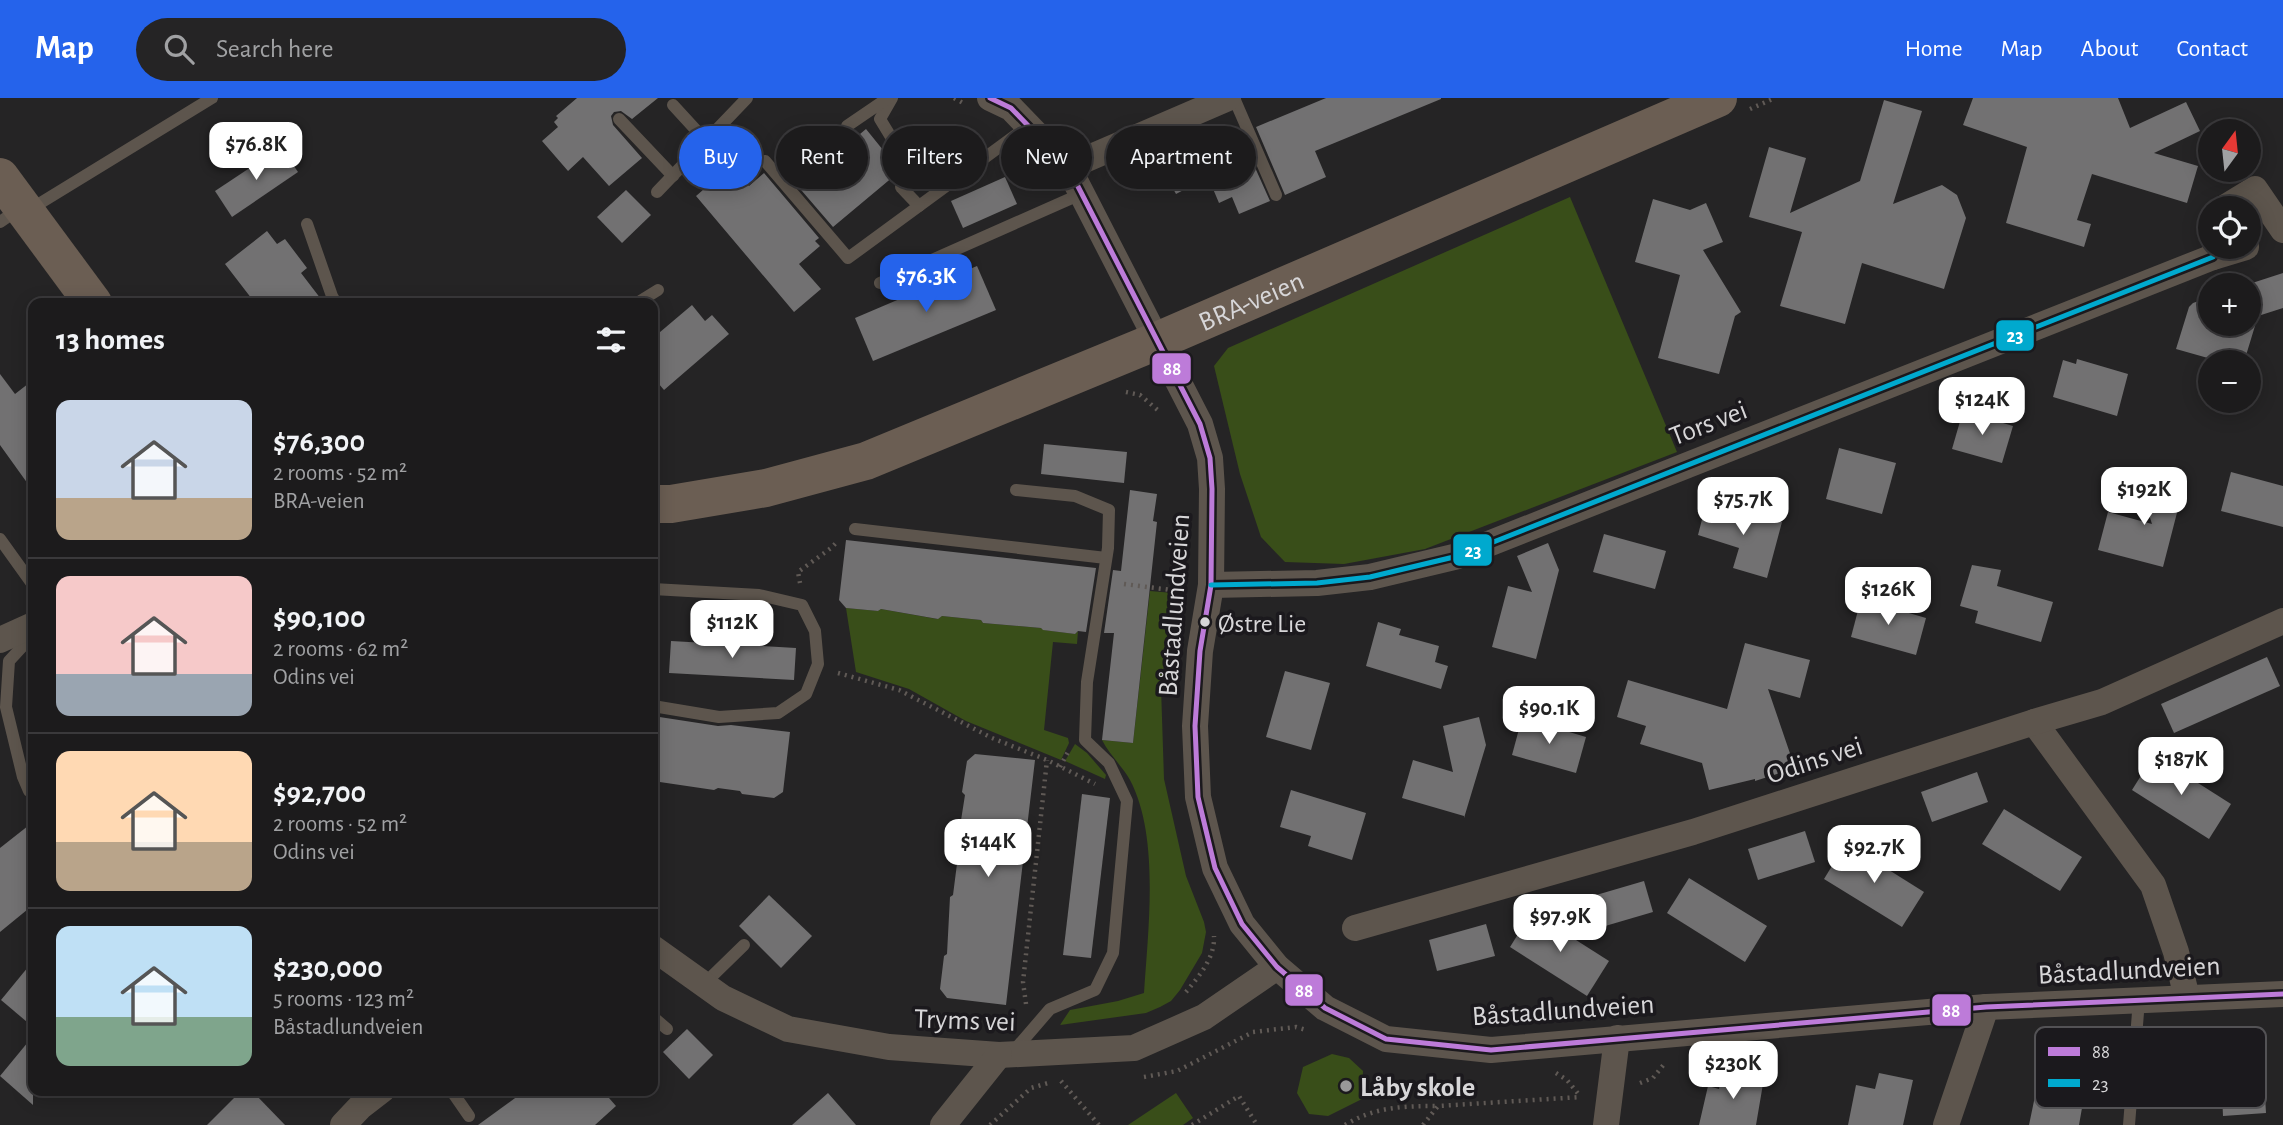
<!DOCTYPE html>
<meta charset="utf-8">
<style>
body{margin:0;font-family:"Alegreya Sans",sans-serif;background:#252425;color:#f1f3f6;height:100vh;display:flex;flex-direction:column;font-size:26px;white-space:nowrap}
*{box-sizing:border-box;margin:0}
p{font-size:23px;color:#a0a1a3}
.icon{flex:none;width:38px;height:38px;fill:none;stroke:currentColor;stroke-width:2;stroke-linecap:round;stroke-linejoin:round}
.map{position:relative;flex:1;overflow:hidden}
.drawer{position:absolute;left:28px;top:200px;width:630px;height:798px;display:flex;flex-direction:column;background:#1c1b1c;border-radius:14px;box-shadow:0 4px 18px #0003,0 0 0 2px #3a393b}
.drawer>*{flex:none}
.hud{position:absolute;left:679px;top:28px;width:665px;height:63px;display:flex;gap:14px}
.needle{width:46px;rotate:15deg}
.tools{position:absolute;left:2198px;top:21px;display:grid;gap:14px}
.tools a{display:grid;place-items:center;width:63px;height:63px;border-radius:50%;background:#1c1b1c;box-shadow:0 4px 18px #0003,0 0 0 2px #3a393b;font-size:35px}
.price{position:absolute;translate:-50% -60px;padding:0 16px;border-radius:14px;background:#fff;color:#222;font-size:23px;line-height:46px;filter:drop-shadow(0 2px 4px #0008)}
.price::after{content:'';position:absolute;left:50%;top:42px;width:21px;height:16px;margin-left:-10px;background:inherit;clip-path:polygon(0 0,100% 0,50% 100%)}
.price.active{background:#2563eb;color:#fff}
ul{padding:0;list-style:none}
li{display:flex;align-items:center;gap:21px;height:175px;padding:0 28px}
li+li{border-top:2px solid #3a393b}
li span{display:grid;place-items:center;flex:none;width:196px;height:140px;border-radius:14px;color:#555}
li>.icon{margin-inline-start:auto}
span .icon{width:84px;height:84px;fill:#fffc;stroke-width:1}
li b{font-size:30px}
h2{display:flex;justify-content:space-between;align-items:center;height:84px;padding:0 28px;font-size:30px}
.chip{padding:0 24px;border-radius:32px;background:#1c1b1c;box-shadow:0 4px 18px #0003,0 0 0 2px #3a393b;font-size:24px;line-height:63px}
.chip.active{background:#2563eb;color:#fff}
header{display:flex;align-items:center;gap:42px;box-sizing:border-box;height:98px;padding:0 35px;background:#2563eb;color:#fff}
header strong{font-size:33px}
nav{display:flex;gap:38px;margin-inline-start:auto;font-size:24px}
.search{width:490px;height:63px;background:#252425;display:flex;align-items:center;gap:18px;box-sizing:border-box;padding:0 24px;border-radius:38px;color:#a0a1a3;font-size:26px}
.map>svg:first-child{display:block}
</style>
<header>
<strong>Map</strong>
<div class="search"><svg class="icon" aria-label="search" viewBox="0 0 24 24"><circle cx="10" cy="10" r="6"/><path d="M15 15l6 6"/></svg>Search here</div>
<nav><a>Home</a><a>Map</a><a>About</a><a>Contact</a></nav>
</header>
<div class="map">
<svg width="2283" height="1027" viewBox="0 0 2283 1027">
<rect width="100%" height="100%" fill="#252425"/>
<g fill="#394e19">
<polygon points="1570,99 1677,354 1425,451 1344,466 1285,464 1261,439 1240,376 1214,268 1228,250"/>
<path d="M1150 493 1173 495 1161 589 1164 681 1186 778 1204 824 1206 834 1202 855 1180 892 1171 903 1160 909 1146 915 1060 927 1070 912 1118 903 1144 895C1148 832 1160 739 1130 682 1122 668 1109 656 1102 642L1133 645Z"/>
<polygon points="846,510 878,513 881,511 937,521 942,518 981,522 983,525 1041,530 1044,532 1075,536 1078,533 1077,546 1053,544 1044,632 1068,640 1069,645 1061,662 966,623 909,591 856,574"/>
<polygon points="1075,646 1087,655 1106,677 1105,681 1065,663"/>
<polygon points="1332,956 1349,960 1363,973 1362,1001 1328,1018 1309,1016 1297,995 1303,969"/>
<polygon points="1176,995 1193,1020 1183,1027 1128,1027"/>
</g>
<g fill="#727172">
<polygon points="577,0 658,0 632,21 621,13 614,14 611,18 613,27 642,60 609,88 583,59 568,73 542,43 558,29 554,24 558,20 556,18"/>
<polygon points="1326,0 1441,0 1441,1 1315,53 1326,79 1285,97 1256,29"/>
<polygon points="1973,0 2118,0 2130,30 2186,4 2200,33 2154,55 2198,68 2187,105 2092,76 2077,122 2091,126 2084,149 2006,125 2027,49 1963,27"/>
<polygon points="1884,2 1922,13 1893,106 1942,87 1957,97 1966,120 1944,191 1862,165 1845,226 1780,208 1802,134 1749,119 1769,49 1806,60 1790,115 1860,83"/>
<polygon points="815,31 836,56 866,31 900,73 833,129 777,64"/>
<polygon points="1240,36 1270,103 1239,116 1232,99 1219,105 1208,79 1176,96 1163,72 1197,54"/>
<polygon points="281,49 298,74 232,119 215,93"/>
<polygon points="732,67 749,88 764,75 819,140 815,143 820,148 799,166 821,191 794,214 696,98"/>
<polygon points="1005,79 1017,106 963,130 951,103"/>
<polygon points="626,92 651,117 622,145 597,119"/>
<polygon points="1653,101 1690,112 1706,105 1723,144 1703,152 1741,214 1735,218 1719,276 1658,260 1680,177 1635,164"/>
<polygon points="267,133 277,146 285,141 307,170 301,175 324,205 255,205 225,166"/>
<polygon points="977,168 996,212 873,263 855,220"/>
<polygon points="2283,175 2283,210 2258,218 2244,264 2222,264 2176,251 2189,209 2193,205 2210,199 2210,226 2249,226 2249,187 2246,187"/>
<polygon points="692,207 705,223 712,217 729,236 664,292 653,279 653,240"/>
<polygon points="2077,261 2128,276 2117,318 2053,299 2063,262 2076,266"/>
<polygon points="0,276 15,296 33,282 33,393 0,347"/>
<polygon points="1963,313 2013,328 2002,365 1952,351"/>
<polygon points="1044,346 1127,354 1124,385 1041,376"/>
<polygon points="1839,350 1896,365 1882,416 1826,401"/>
<polygon points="2231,374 2283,388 2283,429 2221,413"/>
<polygon points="2171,379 2179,407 2163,469 2098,452 2108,414 2152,426 2140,388"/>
<polygon points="1130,392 1157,396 1153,423 1157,424 1133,645 1102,642 1114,535 1104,535 1113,472 1121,473"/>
<polygon points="1706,406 1782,424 1767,480 1733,470 1739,450 1698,437"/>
<polygon points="1604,436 1666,453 1655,491 1593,474"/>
<polygon points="846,442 1096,470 1086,534 1078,533 1075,536 1043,532 1041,530 983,525 981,522 942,518 938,521 881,511 878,513 846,510 839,502"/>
<polygon points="1548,445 1559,472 1536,561 1492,549 1508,488 1532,494 1517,458"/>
<polygon points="1972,467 2001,472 1997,488 2053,504 2041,544 1975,525 1978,513 1960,508"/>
<polygon points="1861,501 1926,520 1916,557 1851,539"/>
<polygon points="1378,524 1401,531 1399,537 1439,548 1435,564 1448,568 1441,591 1366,568"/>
<polygon points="671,543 796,550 794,582 669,575"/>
<polygon points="1745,545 1810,562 1800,600 1768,591 1795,670 1755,683 1755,681 1709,692 1702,665 1640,646 1646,628 1617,619 1628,582 1727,611"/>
<polygon points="2267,559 2280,588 2174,635 2161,606"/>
<polygon points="1285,573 1330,585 1311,652 1266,639"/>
<polygon points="653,618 718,628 731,627 790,634 783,694 774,700 742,696 740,693 718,690 714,692 653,683"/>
<polygon points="1479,619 1486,647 1464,720 1464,718 1402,700 1413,662 1453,674 1443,628"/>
<polygon points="1522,620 1586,639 1576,675 1512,657"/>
<polygon points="975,656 1035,662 1006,907 947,900 940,891 944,858 947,856 950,799 953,797 958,758 956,754 965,697 962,694 967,663"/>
<polygon points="2154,657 2231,706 2209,741 2132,692"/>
<polygon points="1977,674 1988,704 1932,724 1921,694"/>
<polygon points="1291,692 1366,715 1352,762 1308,748 1311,738 1280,729"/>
<polygon points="1082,696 1110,700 1091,860 1063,857"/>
<polygon points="2004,711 2082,759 2060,793 1982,746"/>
<polygon points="33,724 33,807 0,834 0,750"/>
<polygon points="1805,733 1815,764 1758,782 1748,751"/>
<polygon points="1846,745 1924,794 1902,829 1824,781"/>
<polygon points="1689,780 1767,828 1745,864 1667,815"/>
<polygon points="1644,783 1653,814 1595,831 1586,800"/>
<polygon points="769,797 812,838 781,870 739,828"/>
<polygon points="1532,814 1609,863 1587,898 1510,849"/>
<polygon points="1486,826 1495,858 1437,873 1429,842"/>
<polygon points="33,863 33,929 1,902"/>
<polygon points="687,931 713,957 689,981 663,954"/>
<polygon points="33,938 33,1007 0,978"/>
<polygon points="2262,947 2266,1015 2223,1018 2222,996 2208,997 2205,950"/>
<polygon points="2044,955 2097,967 2087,1011 2082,1010 2079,1027 2029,1027"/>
<polygon points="1723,971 1764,980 1756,1027 1699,1027 1708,988 1719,991"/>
<polygon points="1879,975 1913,982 1903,1027 1848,1027 1856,987 1875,991"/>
<polygon points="242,992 251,992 285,1027 207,1027"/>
<polygon points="526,992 602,992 616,1008 595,1027 478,1027"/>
<polygon points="828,995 856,1027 792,1027"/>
</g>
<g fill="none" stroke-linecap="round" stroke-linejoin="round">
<g stroke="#605a56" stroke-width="4.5" stroke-dasharray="2 5" stroke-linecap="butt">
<polyline points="954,0 963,5"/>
<polyline points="1750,11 1775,0"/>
<polyline points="1126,294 1140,297 1160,314"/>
<polyline points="800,485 798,474 831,450 838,443"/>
<polyline points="1124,486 1179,493"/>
<polyline points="838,575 899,592 992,640 1047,662 1095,686"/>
<polyline points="1060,669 1069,652"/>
<path d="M1186 894C1199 878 1215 860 1214 838"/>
<polyline points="1026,906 1023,884 1047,662"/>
<polyline points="1556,975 1567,982 1580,998"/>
<polyline points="1144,979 1177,973 1253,934 1296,929 1306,932"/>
<polyline points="1061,983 1099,1027"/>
<polyline points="1640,985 1653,980 1665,965"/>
<polyline points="990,1027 1031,990 1048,985"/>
<polyline points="1192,1027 1239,998 1257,1027"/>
<path d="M1345 1027C1374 1009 1403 1008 1437 1008"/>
<polyline points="1423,1027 1438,1008 1581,999"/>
</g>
<g stroke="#5d554d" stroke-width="12">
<polyline points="892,0 880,21 897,49"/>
<polyline points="1234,0 1276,97"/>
<polyline points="673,7 706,43"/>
<polyline points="619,21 673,78"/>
<polyline points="847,28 888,0"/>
<polyline points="765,63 848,160 1028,28"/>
<polyline points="901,89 919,108"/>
<polyline points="657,94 747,0"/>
<polyline points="29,112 212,0"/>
<polyline points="0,124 19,111"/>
<polyline points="307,126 332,198 336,205"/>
<polyline points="880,185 1081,96"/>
<polyline points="637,205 658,192"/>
<polyline points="855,431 1106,460"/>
<polyline points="0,441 33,487"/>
<polyline points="653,491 759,497 802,507 815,533 818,566 806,596 778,615 719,619 653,608"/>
<polyline points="29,693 23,679 6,609 9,563 33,537"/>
<polyline points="704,886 744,847"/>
<polyline points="653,919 667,931"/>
<polyline points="1012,955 1050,911 1095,892 1113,855 1127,703 1109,665 1085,642 1087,584 1108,450 1109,412 1075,398 1016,392"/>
<polyline points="451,992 469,1018"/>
<polyline points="2129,1027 2139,902"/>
</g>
<g stroke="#5d554d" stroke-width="26">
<polyline points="990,0 1011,10 1068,69 1200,326 1210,360 1212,391 1211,487 1200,553 1195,628 1198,699 1215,770 1242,826 1277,869 1325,910 1386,941 1491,952 1986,909 2283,896"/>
<polyline points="1068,69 1228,0"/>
<polyline points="2224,110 2255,91 2283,132"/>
<polyline points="2216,149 2213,159 2246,149"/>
<polyline points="1211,487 1317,485 1370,479 1458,458 2213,159"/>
<polyline points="0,542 33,527"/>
<polyline points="2034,624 2153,787 2176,854 2187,900"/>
<polyline points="1355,830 1693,734 2034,624 2102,604 2283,523"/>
<polyline points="653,850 723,900 788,931 889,949 999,957 1134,950 1204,919 1277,869"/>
<polyline points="343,1027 360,1009 382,992"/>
<polyline points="943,1027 999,957"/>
<polyline points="1606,1027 1617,940"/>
<polyline points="1946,1027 1986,909"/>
</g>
<g stroke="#6b5e53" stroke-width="38">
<polyline points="0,79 93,205"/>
<path id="s1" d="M653 406H671L766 390 866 363 1157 243 1718 0"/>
</g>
<g stroke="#1b191d" stroke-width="10">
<polyline id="bus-1" points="990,0 1011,10 1068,69 1200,326 1210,360 1212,391 1211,487 1200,553 1195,628 1198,699 1215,770 1242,826 1277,869 1325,910 1386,941 1491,952 1986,909 2283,896"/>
</g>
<g stroke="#1b191d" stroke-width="10">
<polyline id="bus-2" points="1211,487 1317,485 1370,479 1458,458 2213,159"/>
</g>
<use href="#bus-1" stroke="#bd7bd9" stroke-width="5"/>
<use href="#bus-2" stroke="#00a9ce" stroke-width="5"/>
</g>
<circle fill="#d7d6d8" stroke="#1b191d" stroke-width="2.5" cx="1205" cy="524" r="6"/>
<circle fill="#999899" stroke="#1b191d" stroke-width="2.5" cx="1346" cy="988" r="7"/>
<g text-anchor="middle" stroke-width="7" stroke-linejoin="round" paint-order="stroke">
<g font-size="26" fill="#d7d6d8" stroke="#1b191d" text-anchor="start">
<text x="1218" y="534">Østre Lie</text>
</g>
<g font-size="28" fill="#d7d6d8" stroke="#1b191d">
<text dy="10" stroke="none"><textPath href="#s1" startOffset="635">BRA-veien</textPath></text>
<text transform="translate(1708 324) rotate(-21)" y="10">Tors vei</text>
<text transform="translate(1173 507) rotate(-86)" y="10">Båstadlundveien</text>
<text transform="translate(1814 661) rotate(-18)" y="10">Odins vei</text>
<text transform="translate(2129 871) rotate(-3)" y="10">Båstadlundveien</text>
<text transform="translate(1563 911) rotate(-4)" y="10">Båstadlundveien</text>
<text transform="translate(965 921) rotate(2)" y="10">Tryms vei</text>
</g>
<g font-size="28" font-weight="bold" fill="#d7d6d8" stroke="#1b191d" text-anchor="start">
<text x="1360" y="998">Låby skole</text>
</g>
</g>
<rect x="2035" y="929" width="231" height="81" rx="10" fill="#1b191d" stroke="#535255" stroke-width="2"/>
<rect x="2048" y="949" width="32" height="9" fill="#bd7bd9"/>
<rect x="2048" y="981" width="32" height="8" fill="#00a9ce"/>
<g font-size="19" fill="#d7d6d8">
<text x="2092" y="960">88</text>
<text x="2092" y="992">23</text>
</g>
<g stroke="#1b191d" stroke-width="2.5">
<rect x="1995" y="221" width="40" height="33" rx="7" fill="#00a9ce"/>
<rect x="1151" y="254" width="41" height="33" rx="7" fill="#bd7bd9"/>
<rect x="1452" y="435" width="41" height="34" rx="7" fill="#00a9ce"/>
<rect x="1284" y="875" width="40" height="34" rx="7" fill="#bd7bd9"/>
<rect x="1931" y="895" width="41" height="34" rx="7" fill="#bd7bd9"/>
</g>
<g font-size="19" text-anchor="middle" font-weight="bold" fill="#fff">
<text x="2015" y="244">23</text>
<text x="1172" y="277">88</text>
<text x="1473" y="459">23</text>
<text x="1304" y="899">88</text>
<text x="1951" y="919">88</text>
</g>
</svg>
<div class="tools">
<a><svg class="needle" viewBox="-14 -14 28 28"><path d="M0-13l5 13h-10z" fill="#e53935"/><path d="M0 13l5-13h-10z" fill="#a0a1a3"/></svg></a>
<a><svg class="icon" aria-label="locate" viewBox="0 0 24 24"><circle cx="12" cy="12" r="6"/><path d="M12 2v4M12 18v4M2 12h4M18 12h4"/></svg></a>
<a>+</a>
<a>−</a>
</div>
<b class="price" style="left:256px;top:84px">$76.8K</b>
<b class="price active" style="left:926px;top:216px">$76.3K</b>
<b class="price" style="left:1982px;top:339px">$124K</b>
<b class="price" style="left:2144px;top:429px">$192K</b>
<b class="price" style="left:1743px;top:439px">$75.7K</b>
<b class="price" style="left:1888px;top:529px">$126K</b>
<b class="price" style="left:732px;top:562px">$112K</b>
<b class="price" style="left:1549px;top:648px">$90.1K</b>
<b class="price" style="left:2181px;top:699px">$187K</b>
<b class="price" style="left:988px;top:781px">$144K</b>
<b class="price" style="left:1874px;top:787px">$92.7K</b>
<b class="price" style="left:1560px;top:856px">$97.9K</b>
<b class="price" style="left:1733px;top:1003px">$230K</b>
<div class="hud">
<a class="chip active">Buy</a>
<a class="chip">Rent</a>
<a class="chip">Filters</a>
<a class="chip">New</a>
<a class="chip">Apartment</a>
</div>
<section class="drawer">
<h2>13 homes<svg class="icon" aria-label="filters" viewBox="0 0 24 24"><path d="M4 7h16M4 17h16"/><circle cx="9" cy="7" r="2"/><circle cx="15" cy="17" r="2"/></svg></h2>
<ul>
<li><span style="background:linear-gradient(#c9d6e8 70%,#b9a48a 0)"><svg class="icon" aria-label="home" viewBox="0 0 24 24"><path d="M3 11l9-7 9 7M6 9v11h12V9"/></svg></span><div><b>$76,300</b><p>2 rooms · 52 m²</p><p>BRA-veien</p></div></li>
<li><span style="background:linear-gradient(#f6c9c9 70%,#9aa5b1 0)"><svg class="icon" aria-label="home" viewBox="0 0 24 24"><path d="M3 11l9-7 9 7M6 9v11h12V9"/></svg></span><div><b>$90,100</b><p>2 rooms · 62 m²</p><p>Odins vei</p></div></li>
<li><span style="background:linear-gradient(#ffd9b3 65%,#b9a48a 0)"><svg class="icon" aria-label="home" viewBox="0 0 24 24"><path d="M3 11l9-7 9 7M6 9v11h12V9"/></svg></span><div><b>$92,700</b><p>2 rooms · 52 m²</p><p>Odins vei</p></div></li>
<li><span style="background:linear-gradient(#bfe0f5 65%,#7fa58c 0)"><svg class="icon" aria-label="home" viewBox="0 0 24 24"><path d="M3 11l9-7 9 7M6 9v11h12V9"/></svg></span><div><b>$230,000</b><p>5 rooms · 123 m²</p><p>Båstadlundveien</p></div></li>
</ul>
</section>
</div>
